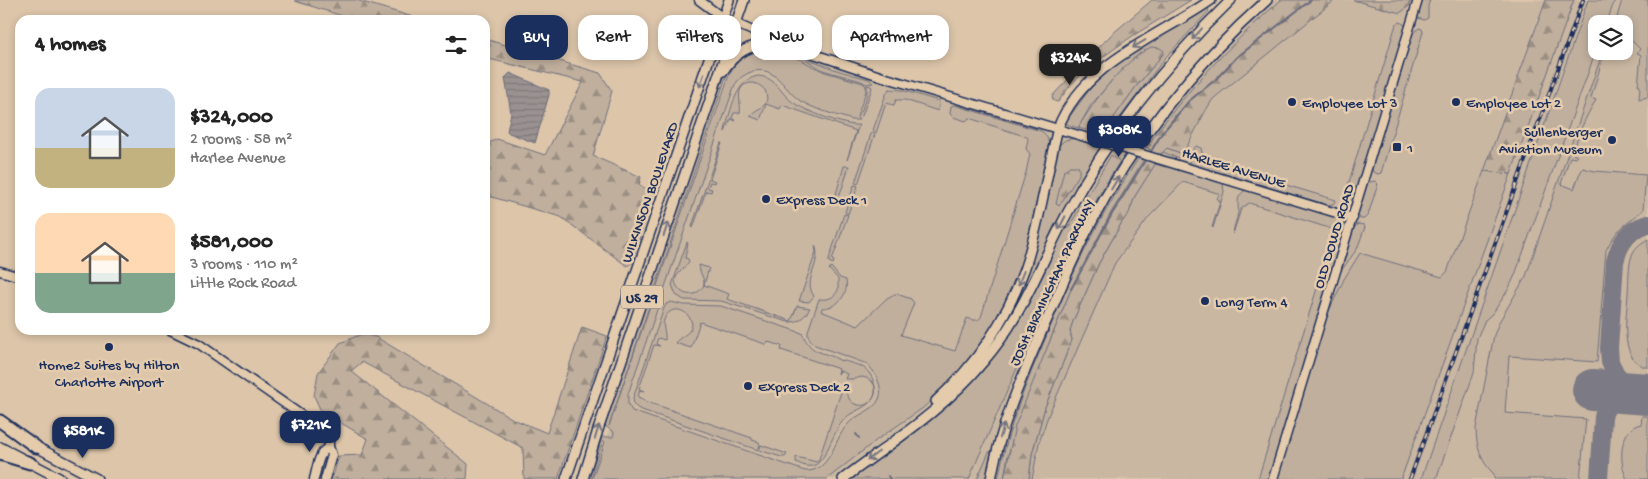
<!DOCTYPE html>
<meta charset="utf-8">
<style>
body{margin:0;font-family:"Gochi Hand",sans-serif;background:#f6f6f6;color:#222;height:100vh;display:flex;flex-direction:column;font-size:19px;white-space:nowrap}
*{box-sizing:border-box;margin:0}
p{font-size:16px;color:#767676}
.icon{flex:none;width:28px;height:28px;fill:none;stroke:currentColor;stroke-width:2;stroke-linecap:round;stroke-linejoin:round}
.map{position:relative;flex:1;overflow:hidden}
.drawer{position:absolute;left:15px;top:15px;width:475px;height:320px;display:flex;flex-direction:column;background:#fff;border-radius:15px;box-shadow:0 2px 8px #0003}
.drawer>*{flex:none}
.hud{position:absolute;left:505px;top:15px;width:475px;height:45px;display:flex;gap:10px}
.buttons{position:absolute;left:1588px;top:15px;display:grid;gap:10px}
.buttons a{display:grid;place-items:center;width:45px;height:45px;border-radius:10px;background:#fff;box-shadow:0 2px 8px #0003;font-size:25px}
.price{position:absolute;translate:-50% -42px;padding:0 11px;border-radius:10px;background:#1b2f5e;color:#fff;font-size:16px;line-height:32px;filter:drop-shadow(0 1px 2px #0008)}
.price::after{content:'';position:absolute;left:50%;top:30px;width:15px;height:11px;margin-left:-8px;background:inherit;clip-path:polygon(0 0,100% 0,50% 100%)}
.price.on{background:#222;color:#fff}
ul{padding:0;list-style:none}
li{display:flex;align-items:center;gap:15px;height:125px;padding:0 20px}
li span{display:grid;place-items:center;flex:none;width:140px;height:100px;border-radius:15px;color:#555}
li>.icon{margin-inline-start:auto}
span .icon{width:60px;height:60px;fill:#fffc;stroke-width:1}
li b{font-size:21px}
h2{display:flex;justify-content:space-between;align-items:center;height:60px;padding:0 20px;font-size:21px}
.pill{padding:0 18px;border-radius:15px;background:#fff;box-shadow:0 2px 8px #0003;font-size:18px;line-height:45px}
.pill.on{background:#1b2f5e;color:#fff}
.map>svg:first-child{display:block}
</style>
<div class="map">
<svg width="1648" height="479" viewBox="0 0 1648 479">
<defs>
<pattern id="forest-firs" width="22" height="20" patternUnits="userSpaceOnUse" patternTransform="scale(1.25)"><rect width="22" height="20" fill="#c0af9d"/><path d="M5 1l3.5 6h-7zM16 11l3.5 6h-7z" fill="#9b8f83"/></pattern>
<pattern id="water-rules" width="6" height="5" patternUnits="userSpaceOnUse" patternTransform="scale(1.25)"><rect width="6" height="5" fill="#9a9290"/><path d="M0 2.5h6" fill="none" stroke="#7d7879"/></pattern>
</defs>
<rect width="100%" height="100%" fill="#dcc5a9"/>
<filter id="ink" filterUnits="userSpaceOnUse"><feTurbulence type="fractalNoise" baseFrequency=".02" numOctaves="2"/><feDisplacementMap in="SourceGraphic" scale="10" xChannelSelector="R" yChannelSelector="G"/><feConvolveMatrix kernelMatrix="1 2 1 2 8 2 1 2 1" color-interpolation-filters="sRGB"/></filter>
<g filter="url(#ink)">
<path fill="#cab7a2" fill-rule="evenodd" d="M1267 0H1648V479H593L728 81 750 61 779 52 883 77 1134 151 1160 115ZM1596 24H1624V51H1596Z"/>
<g fill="#c0af9d" stroke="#6e6f7e" fill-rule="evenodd">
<polygon points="1423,0 1430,0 1428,6 1428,18 1424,20 1418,18 1418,16"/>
<polygon points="1588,0 1615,0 1606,24 1596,24 1596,51 1515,275 1508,290 1493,313 1485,320 1477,338 1474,373 1436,479 1421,479"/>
<polygon points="1622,0 1648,0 1648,97 1639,99 1640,86 1638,85 1641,55 1637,53 1640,49 1624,33 1624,24 1615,24"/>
<polygon points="1207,7 1209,11 1165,58 1106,136 1102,134 1135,88 1163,54 1140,53 1114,78 1091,105 1078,128 1066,124 1066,121 1093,85 1123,58"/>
<polygon points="1400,22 1405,25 1406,28 1353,203 1348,208 1341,209 1396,24"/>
<polygon points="1419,28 1422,29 1423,32 1381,173 1378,174 1373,172 1372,169 1413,33"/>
<path d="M761 47C787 48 811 60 834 69 845 73 857 76 869 79L873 83 866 84 861 81C848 77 835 74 823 70 816 67 810 61 803 58 786 51 759 43 743 56L744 53Z"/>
<path d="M761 50 770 51 802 60 812 66 825 72 863 83 866 86V91L857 117 859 120H852C837 115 819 111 804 103 785 94 777 63 751 72 743 75 737 80 734 87L628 394V404L632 411 805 471C831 472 833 441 847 425 856 414 874 411 879 399 884 388 875 371 867 364L815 345 812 342 808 336V331L819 299C828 300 834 298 838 290V279L829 269 831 267 840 278 846 280C849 295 837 308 822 308L821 311 858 326 887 298 893 295 897 294 911 299 914 303 901 335 955 351 967 318C972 320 978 322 981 317L1026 172 1030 154 1026 149 1028 139 1027 137 969 118 966 121 953 117 950 114 951 106 954 105 1041 131C1048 135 1049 142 1049 150L1019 275 994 326 972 358 941 392 923 408 878 439 827 479H592L605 442 603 441 591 479H589L602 437H613L614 432 605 426 716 97 727 70 737 60 729 70 725 80 609 426 729 75C735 61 747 53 761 50Z"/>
<path d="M1603 51H1605L1591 98 1596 100C1585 118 1578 134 1573 154L1577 156 1575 158 1570 157 1561 184 1574 189 1579 175 1583 168 1595 171 1646 175 1643 210 1618 231 1611 241 1606 250 1597 362 1509 356 1505 413 1586 419 1580 479H1494V474C1481 462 1476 447 1476 428L1494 335 1499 322 1526 276Z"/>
<path d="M758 76C777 77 780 94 794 103 803 110 848 127 859 125L847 160 856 131 782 105 780 109 766 104 760 120 750 116C757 106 772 109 765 90 761 86 757 83 751 83 733 85 742 103 740 113H734L732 118 736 121 731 119 725 132V130C731 111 735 80 758 76Z"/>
<polygon points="867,85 871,86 872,88 862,116 860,115 867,95"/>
<polygon points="889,89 902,90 939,101 938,111 905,100 896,100 894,105 886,103 876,133 873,130 886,94"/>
<polygon points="954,102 1031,126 1037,129 955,104"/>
<polygon points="873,133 875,134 858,184 855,183 871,134"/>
<path d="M1076 138 1100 147 1054 226 1027 284 1024 283 1058 146 1065 140ZM1070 166 1068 191 1059 205Z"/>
<polygon points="721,143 722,143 710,179 715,181 714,183 710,182 708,188 712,189 711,192 706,191 693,228 692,226"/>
<polygon points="1196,146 1201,148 1203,157 1206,161 1336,200 1333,204 1328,205 1191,164 1189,161 1194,148"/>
<path d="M1146 147 1151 149 1111 213 1070 292 1051 338 1008 455 1004 479H998C1008 427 1026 383 1047 335 1059 306 1071 277 1086 248 1103 213 1124 180 1146 147Z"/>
<polygon points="1167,148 1183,154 1177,158 1163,152"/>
<path d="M1111 155 1120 161 1102 190 1078 235 1080 236 1037 322 969 479H852C897 445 947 413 984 369 1018 329 1039 281 1062 234L1064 229 1068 228Z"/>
<polygon points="1155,164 1165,167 1170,166 1219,181 1223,184 1224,192 1213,228 1212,227 1220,202 1217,198 1220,194 1183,182 1149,217 1115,263 1048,416 1039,443 1032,479 1029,479 1032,454 1045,407 1072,340 1070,330 1073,321 1099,263 1122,222 1129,212 1135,196"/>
<path d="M844 166H849C845 178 842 197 831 204L834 201Z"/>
<polygon points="1484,171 1511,174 1401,479 1277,479 1327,315 1344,279 1360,253 1442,277 1447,272"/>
<polygon points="1375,181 1378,184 1368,215 1364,219 1360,219 1358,214 1367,184 1369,182"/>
<polygon points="854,185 858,186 848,214 845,212"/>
<path d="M1246 190 1337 216C1343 220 1344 224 1345 231L1270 479H1258L1335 230 1249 203 1241 209 1233 234C1233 227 1237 220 1238 213 1239 203 1235 196 1246 190Z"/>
<polygon points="844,214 848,215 832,260 834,261 833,264 829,262 829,259"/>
<polygon points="1358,224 1364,225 1365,227 1357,249 1341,271 1354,228"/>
<path d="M1648 239V368C1617 360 1627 316 1628 293 1629 281 1628 266 1632 255 1635 247 1641 243 1648 239Z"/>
<path d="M687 242 688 243 685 258 688 259 689 261C685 271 668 276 679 289 683 294 688 295 694 294 713 284 699 277 699 265L709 268 704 285 729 294 727 299 791 321 797 306 810 308C805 317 798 323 788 322L721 301 684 300 676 295 672 285Z"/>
<path d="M815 245C823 263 802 279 814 296L809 302 799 301 816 252Z"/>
<path d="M671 302 684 305 721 306 802 333C811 352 815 350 834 357L841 361 842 360C849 363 858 364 864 368 874 375 880 394 870 402 861 411 850 411 842 422 833 433 826 460 815 465 808 468 802 465 796 462V457L817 462 819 459 842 389C848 393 848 401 855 404 874 412 886 381 862 377L853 379H845L847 374 840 371 838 374 839 369 781 350 782 346 768 342 766 345 765 344 700 322 691 348 675 343C681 335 689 336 692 325 690 309 670 303 664 320 662 326 666 333 665 340L658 338 656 344 660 346 654 345 639 389 644 391 640 390 638 397 645 400V401L752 438V440L759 442 760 445 758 450 639 409 634 405 633 398 664 308 666 304Z"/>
<path d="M1642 416H1648V479H1627C1618 462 1619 428 1641 424Z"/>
<polygon points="761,445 787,454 785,457 781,457 759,450"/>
<polygon points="989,452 991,452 992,455 987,479 977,479"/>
</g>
<g fill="url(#forest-firs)" stroke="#6e6f7e">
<polygon points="295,0 356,0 423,20 355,20 295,1"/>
<polygon points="1152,0 1191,0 1131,37 1093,64 1072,83 1058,102 1054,101 1052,97 1055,93 1111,35"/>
<path d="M1281 0H1335L1213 99 1206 110 1183 154 1167 148 1163 152 1135 196 1129 213 1122 222 1099 263 1073 321 1070 331 1072 340 1045 407 1032 454 1029 479H1004L1015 426 1070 292 1111 213 1150 149 1146 147C1185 92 1230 44 1281 0Z"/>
<polygon points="1353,0 1411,0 1409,6 1400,13"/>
<polygon points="1546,0 1574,0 1511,174 1484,171"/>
<polygon points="485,39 600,73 612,91 593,156 641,177 639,185 652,192 633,262 627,266 561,217 485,195 485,148 487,144 497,139 545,155 583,82 485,58"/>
<path d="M1151 47 1160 48 1164 51 1163 54 1135 88 1102 134 1078 128C1094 101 1123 61 1151 47Z"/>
<polygon points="1070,166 1078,166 1079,169 1079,175 1059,206 1058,205 1056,204 1064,170"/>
<polygon points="582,327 607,336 558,479 524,479 523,448 362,362 351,371 468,464 467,479 332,479 339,456 362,455 368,439 321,411 314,396 318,373 340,343 362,334 376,337 513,419 547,433"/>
</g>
<polygon fill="url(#water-rules)" stroke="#676a7c" points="510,73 549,90 549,95 535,143 509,133 507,131 511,113 505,78"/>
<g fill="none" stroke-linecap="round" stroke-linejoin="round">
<g stroke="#676a7c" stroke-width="2">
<polyline points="1150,153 1162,133 1189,101 1215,80 1237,57 1311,0"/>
<polyline points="1071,289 1112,214 1146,159"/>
<polyline points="856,434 859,438"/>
<polyline points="888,476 890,479"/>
</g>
<g stroke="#7c7a84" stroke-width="18">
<path d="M1648 224C1629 229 1619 243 1615 262L1609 348 1610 362 1616 374 1623 382 1639 392 1648 393"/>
<path d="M1599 479 1603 417C1608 397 1624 394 1643 395"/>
</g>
<polyline stroke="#7c7a84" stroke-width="42" points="1593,390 1648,394"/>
<g stroke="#1b2f5e" stroke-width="11">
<g id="tertiary">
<polyline points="699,0 723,18 764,36 793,47 883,77 1085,137"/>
<polyline points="1158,159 1353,218"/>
<polyline points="0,271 20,277"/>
<polyline points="170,330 199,344 327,433 329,438 329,447 332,455 325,479"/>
<path d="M314 479C317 469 318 452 329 447"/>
<polyline points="1273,479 1418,0"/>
</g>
</g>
<g stroke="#1b2f5e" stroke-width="12">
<g id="secondary">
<path d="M936 401C976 365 1006 320 1024 270 1040 224 1046 175 1058 128 1083 63 1158 37 1211 0"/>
<polyline points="31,444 97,479"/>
<polyline points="0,447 61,479"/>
<path d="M843 479C888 445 947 407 982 363 994 349 1006 333 1015 317 1035 283 1049 247 1068 212 1110 133 1167 62 1231 0"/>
<path d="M991 479C1001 423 1022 377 1044 326 1059 293 1072 260 1088 229 1133 142 1194 65 1267 0"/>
</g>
</g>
<g stroke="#1b2f5e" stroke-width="12">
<g id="primary">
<path d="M723 71C741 43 762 42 793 47"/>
<polyline points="566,479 729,0"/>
<polyline points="583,479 598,430 744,0"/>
</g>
</g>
<g stroke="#1b2f5e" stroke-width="15">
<g id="motorway">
<polyline points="0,421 36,447"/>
<polyline points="0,454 30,463"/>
</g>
</g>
<use href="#tertiary" stroke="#e4cbac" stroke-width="8"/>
<use href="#secondary" stroke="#e4cbac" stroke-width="9"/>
<use href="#primary" stroke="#e4cbac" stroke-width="9"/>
<use href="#motorway" stroke="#e4cbac" stroke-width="11"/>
<g stroke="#1b2f5e" stroke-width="4">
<polyline id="rail" points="1410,479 1583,0"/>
</g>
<use href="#rail" stroke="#e4cbac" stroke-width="2" stroke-dasharray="5.5" stroke-linecap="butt"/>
<g stroke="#1b2f5e" stroke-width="11" stroke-linecap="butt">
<polyline id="tertiary-bridge" points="1085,137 1158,159"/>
</g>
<use href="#tertiary-bridge" stroke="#e4cbac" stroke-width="8"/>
</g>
<defs><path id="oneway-shaft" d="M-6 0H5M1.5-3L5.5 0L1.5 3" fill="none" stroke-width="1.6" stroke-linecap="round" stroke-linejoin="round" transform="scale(1.25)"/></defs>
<g stroke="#757581">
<use href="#oneway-shaft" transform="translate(1197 34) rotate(132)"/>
<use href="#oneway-shaft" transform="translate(1139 44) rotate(149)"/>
<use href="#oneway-shaft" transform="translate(702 80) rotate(109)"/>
<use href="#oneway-shaft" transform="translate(1115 183) rotate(-59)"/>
<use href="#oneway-shaft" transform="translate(1062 223) rotate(117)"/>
<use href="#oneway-shaft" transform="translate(666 229) rotate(-71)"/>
<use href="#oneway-shaft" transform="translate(1021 278) rotate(111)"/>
<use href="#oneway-shaft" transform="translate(1002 431) rotate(-74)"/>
<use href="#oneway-shaft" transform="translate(597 432) rotate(-73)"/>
<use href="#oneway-shaft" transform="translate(873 456) rotate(143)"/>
</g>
</g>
<g fill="#1b2f5e" stroke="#e4cbac" stroke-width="2">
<circle cx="1292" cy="102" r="5"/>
<circle cx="1456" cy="102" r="5"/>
<circle cx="1612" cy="140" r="5"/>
<rect x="1392" y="142" width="10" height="10" rx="2.5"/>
<circle cx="766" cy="199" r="5"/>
<circle cx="1205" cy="301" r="5"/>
<circle cx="109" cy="347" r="5"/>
<circle cx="748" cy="386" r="5"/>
</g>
<g text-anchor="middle" stroke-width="5" stroke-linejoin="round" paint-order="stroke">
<rect fill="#e4cbac" stroke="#575e75" stroke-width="1" x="621" y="285.5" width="42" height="23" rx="4"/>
<g font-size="14" font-weight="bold" fill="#1b2f5e">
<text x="642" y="302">US 29</text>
</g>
<g font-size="15" fill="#1b2f5e" stroke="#e4cbac" text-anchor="start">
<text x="1302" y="107">Employee Lot 3</text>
<text x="1466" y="107">Employee Lot 2</text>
<text x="1602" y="136" text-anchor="end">Sullenberger<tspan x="1602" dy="17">Aviation Museum</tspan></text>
<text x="1407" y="152">1</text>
<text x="776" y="204">Express Deck 1</text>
<text x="1215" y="306">Long Term 4</text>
<text x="109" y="369" text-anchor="middle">Home2 Suites by Hilton<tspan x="109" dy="17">Charlotte Airport</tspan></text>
<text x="758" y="391">Express Deck 2</text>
</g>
<g font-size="15" fill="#1b2f5e" stroke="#e4cbac">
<text transform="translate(1234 167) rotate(17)" y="5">HARLEE AVENUE</text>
<text transform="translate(649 192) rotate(-71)" y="5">WILKINSON BOULEVARD</text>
<text transform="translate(1333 236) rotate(-73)" y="5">OLD DOWD ROAD</text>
<text transform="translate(1051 282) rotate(-65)" y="5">JOSH BIRMINGHAM PARKWAY</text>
</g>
</g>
</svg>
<div class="buttons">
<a><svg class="icon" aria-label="layers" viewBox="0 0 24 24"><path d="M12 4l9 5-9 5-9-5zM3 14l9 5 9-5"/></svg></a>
</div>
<b class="price on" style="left:1070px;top:86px">$324K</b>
<b class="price" style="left:1119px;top:158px">$308K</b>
<b class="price" style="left:310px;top:453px">$721K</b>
<b class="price" style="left:83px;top:459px">$581K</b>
<div class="hud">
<a class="pill on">Buy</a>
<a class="pill">Rent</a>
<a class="pill">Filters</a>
<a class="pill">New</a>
<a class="pill">Apartment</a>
</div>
<section class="drawer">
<h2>4 homes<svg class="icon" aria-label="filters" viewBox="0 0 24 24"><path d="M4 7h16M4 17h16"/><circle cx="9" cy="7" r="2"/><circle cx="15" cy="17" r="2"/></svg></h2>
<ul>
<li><span style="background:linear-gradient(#c9d6e8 60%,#c2b280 0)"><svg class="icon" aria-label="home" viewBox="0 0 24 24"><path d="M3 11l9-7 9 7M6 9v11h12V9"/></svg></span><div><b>$324,000</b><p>2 rooms · 58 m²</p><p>Harlee Avenue</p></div></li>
<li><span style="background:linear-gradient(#ffd9b3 60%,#7fa58c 0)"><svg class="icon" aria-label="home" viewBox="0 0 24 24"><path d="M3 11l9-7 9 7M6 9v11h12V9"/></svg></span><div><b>$581,000</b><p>3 rooms · 110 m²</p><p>Little Rock Road</p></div></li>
</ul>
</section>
</div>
